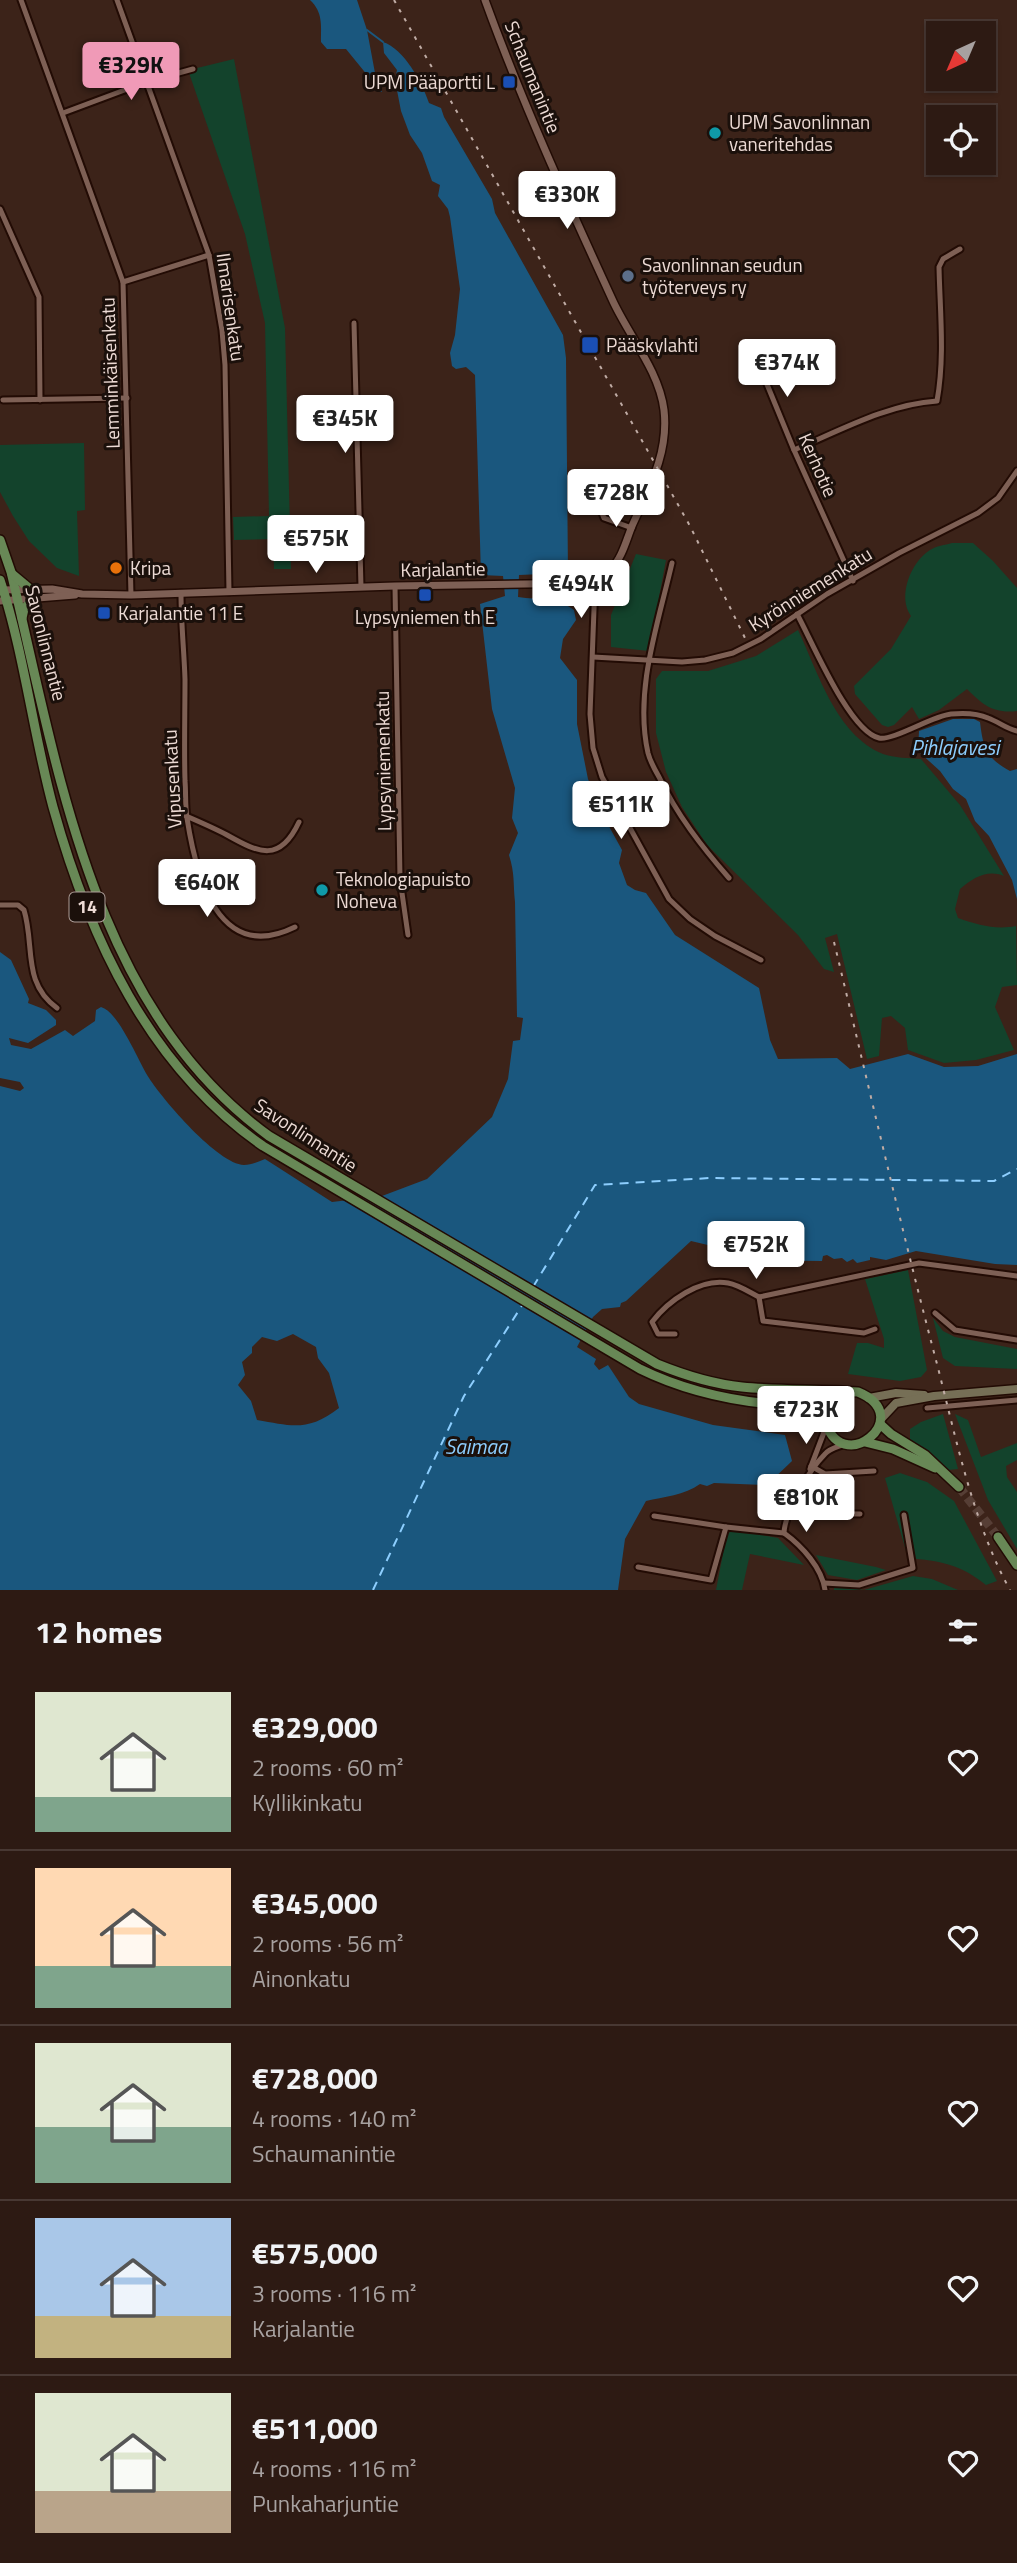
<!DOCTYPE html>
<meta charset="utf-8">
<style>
body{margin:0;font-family:"Titillium Web",sans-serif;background:#392721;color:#f1f3f6;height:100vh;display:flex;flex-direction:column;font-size:26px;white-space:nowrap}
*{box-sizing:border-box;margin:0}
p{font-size:23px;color:#a7a1a0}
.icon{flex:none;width:38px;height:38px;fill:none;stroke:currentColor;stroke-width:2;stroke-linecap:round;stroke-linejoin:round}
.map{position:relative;height:1590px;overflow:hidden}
.side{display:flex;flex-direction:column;background:#2d1a13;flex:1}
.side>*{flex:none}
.needle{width:46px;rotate:224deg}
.tools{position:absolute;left:926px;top:21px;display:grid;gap:14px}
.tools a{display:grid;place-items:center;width:70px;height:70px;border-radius:0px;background:#2d1a13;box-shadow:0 2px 5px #0004,0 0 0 2px #483833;font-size:35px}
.price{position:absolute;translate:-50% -60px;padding:0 16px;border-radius:7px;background:#fff;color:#222;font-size:23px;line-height:46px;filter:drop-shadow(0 2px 4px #0008)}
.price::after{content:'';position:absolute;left:50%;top:42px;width:21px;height:16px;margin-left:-10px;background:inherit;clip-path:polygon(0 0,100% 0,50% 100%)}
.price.on{background:#f09ab7;color:#111}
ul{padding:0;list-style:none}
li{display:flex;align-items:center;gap:21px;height:175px;padding:0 35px}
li+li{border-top:2px solid #483833}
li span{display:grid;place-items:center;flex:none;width:196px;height:140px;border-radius:0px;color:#555}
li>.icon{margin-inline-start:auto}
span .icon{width:84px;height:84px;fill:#fffc;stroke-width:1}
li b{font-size:30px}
h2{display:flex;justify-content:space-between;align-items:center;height:84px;padding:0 35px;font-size:30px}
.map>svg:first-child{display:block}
</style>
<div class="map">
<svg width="1017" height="1590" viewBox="0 0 1017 1590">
<rect width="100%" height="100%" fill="#3c2319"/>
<g fill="#13432c">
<polygon points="234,59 285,328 291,569 274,569 273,539 234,540 233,517 269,516 265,323 245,234 189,73 193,69"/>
<polygon points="84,443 85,510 77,511 79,576 57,568 29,541 13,516 0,492 0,445"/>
<path d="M952 543H973L993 561 1017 588V711C993 714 982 704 967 689L939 710 919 719 912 707 894 725 888 727 882 725 855 694 854 686 891 649 911 616C897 596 911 562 930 550 936 546 945 545 952 543Z"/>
<polygon points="636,554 666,560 649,651 611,647 611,615"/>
<path d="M798 630C818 672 836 735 883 754 894 758 909 758 921 759L960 805 1004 876C987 869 973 878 960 889L955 909 958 918C978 925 996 930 1016 926L1017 985 1002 987 995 1007 1014 1050 976 1060 944 1063 908 1050 905 1028 891 1016 882 1018 879 1056 867 1059 837 934 825 938 834 972 824 969 798 935 707 845 682 807 666 772 656 733V679L662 671H708L756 656Z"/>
<polygon points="908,1270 927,1370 921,1377 900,1381 848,1374 857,1343 868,1343 884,1348 884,1339 865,1279"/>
<polygon points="933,1318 943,1331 955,1337 1017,1349 1017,1369 955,1366 943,1358"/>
<polygon points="943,1414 958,1469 948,1470 910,1441 910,1429 921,1422"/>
<polygon points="955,1414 968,1420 981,1457 1017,1443 1017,1460 1006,1466 1007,1477 1017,1492 1017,1549 988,1500"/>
<path d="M900 1473 927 1482 954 1501 997 1581 986 1585C960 1564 940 1561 908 1558L885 1478Z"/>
<polygon points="736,1530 778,1538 804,1565 750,1554 742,1590 716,1590 726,1538 728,1533"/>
<polygon points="816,1555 876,1567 886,1570 857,1580 828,1575"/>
<polygon points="913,1576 932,1579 958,1590 834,1590 834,1586 864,1590"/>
</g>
<g fill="#1a577e" fill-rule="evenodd">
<path d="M310 0H357L367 30 375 73 382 92 374 90 368 76 346 49H327L321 42C321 25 323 12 310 0Z"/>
<path d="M383 42C404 49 422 82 429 103L441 108 444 117 492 199 495 213 563 335 566 358 568 573 519 575 518 597C539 600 557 597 574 610L576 620 563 639 560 658 577 680V724L588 779 605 819 622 850 619 863 627 885 635 890 646 893 675 935 759 988 770 1040 778 1059 837 1058 850 1069 908 1054 944 1067 978 1066 1017 1054V1265L995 1264 916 1251 886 1260 870 1257V1260L857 1263 853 1259 847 1262 842 1258 834 1259 827 1255 823 1256 822 1261 744 1260 733 1251 691 1241 626 1301 621 1303 620 1307 602 1309 593 1317 577 1347 596 1359 594 1364 599 1370 608 1365 629 1397 639 1404 713 1425 785 1435 792 1461 767 1485 714 1483 707 1486 700 1484C685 1495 663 1497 646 1501L625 1539 618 1590H0V1086L20 1091 24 1088 20 1082 0 1078V952L11 960 29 999 28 1003 46 1010 56 1020V1025L28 1043 9 1038 11 1045 31 1049 65 1030 73 1036 95 1021 96 1010 101 1007C119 1012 138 1061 149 1078 163 1100 218 1164 244 1165 251 1165 258 1162 265 1159L332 1202 382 1196 427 1179 492 1117 508 1079 513 1041 520 1040 523 1018 517 1017 515 902C513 883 515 874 509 855L518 833 512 818 515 788 492 709 480 604 505 596 503 576 481 575 475 375 466 367 456 369 452 366 450 353 455 335 460 289 450 217 448 209 438 196 440 185 432 181 422 153 410 135 401 111 395 80 397 70 384 53ZM293 1334 316 1347 318 1358 329 1373 339 1408C308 1432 292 1426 257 1420L251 1401 238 1385 245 1375 242 1362 252 1353V1347L262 1337 277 1341Z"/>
<path d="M953 719H974L980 722C983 747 986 758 1010 771L1017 769V899L1012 880 989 836 975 821 966 799 953 789 940 771 918 751 919 731Z"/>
</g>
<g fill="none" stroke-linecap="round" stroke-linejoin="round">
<polyline stroke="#1a577e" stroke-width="2" points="367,30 383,42"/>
<g stroke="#8dcefe" stroke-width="2" stroke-dasharray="9 7" stroke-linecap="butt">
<polyline points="533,1287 595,1185 710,1178 994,1181 1017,1169"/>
<polyline points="373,1590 464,1396 523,1304"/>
</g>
<polyline stroke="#563e35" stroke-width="9" stroke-dasharray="9 4.5" stroke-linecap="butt" points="959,1487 998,1537"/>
<g stroke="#220b04" stroke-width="9">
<g id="minor">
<polyline points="21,0 123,282 131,595"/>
<polyline points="117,0 209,255 222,330 225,365 229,592"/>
<polyline points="63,113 146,82 193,69"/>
<polyline points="0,209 39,297 40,400"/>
<polyline points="123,282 209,255"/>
<polyline points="354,323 361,587"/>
<polyline points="757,360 794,450 853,581"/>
<polyline points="3,400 127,398"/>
<path d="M794 450C839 431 888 404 937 401 945 357 940 312 939 267L943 259 960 249"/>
<polyline points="600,497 600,508 604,518 632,528"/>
<path d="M672 563C658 624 634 691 648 753 650 761 655 770 659 777 677 815 702 847 729 878"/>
<polyline points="595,583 590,714 593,748 602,777 669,899 690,919 715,936 761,960"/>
<polyline points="395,586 400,879 408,935"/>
<path d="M181 593C181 622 184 650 185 679 185 713 184 747 185 781 186 793 185 806 187 818 196 876 218 965 295 927"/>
<path d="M797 614C812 641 849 731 879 738 893 741 932 716 951 714 962 713 977 713 988 718 999 722 1005 728 1017 731"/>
<polyline points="593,657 682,662 705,660 733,653 761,639 827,594 899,553 978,513 998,498 1017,471"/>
<path d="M186 816C200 822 214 828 227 835 259 853 280 863 299 822"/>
<path d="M0 905H18L24 910C35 946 22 983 57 1008"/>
<polyline points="759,1297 763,1321 864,1333 875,1329"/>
<polyline points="935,1313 955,1330 1017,1340"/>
<path d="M675 1334H658L652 1322C668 1301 700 1278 728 1283 739 1285 749 1292 759 1297L919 1263 1017 1276"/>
<polyline points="927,1408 1017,1400"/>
<polyline points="811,1466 825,1474 874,1471"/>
<polyline points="810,1469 826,1427"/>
<polyline points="790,1513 860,1514"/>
<polyline points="654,1516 726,1527 784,1533"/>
<polyline points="638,1567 711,1580 726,1527"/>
<polyline points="824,1583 859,1585 913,1568 904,1515"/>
<path d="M825 1590C822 1568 802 1546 784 1533 785 1511 809 1470 825 1454 830 1448 838 1447 845 1444"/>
</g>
</g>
<g stroke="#220b04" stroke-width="10">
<g id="tertiary">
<path d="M1 590 52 589 82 594 131 595 395 586 595 583C600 579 607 574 611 569 622 558 626 541 632 526 649 488 669 453 664 410 659 370 628 335 612 299 567 201 522 102 485 0"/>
<polyline points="0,601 75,595"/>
</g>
</g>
<g stroke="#220b04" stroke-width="11">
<g id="secondary">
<polyline points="869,1398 896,1393 924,1395"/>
<polyline points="881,1419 896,1403 934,1396 1017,1389"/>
</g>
</g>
<g stroke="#220b04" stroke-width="12">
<g id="trunk">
<path d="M0 540 11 572C59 772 92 1007 269 1136L657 1364C684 1375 713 1384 742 1387 780 1391 820 1389 858 1392 919 1417 839 1480 825 1419L831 1404 849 1392"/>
<polyline points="12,574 30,589"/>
<path d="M0 580C24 652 33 733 53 807 89 937 149 1067 263 1146L640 1369C689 1393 746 1404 801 1406L809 1408 825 1419"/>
<polyline points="22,618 24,609 33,599"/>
<polyline points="880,1424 891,1434 925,1455 959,1487"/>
<polyline points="865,1442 893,1449 935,1468"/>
<polyline points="998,1537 1017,1565"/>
</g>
</g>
<use href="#minor" stroke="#7e6055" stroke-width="5"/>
<use href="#tertiary" stroke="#7e6055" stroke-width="7"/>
<use href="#secondary" stroke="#766f56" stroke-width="8"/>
<use href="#trunk" stroke="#688856" stroke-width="9"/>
<g stroke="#c0aca5" stroke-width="2" stroke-dasharray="3.5 7" stroke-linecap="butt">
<polyline points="394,0 690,526 745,638"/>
<path d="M834 942C868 1083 900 1224 937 1364 956 1438 973 1523 1010 1590"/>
</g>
</g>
<g fill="#1a4fb4" stroke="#1b100b" stroke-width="2.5">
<rect x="502" y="75" width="14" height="14" rx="3.5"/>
<rect x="581" y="336" width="18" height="18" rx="3.5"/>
<rect x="418" y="588" width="14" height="14" rx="3.5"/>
<rect x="97" y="606" width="14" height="14" rx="3.5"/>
</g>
<g fill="#0f9aa8" stroke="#1b100b" stroke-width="2.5">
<circle cx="715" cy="133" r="7"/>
<circle cx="322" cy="890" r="7"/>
</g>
<circle fill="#5c6f8a" stroke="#1b100b" stroke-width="2.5" cx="628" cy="276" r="7"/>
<circle fill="#e8710a" stroke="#1b100b" stroke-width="2.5" cx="116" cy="568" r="7"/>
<g text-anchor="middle" stroke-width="6" stroke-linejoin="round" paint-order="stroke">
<rect fill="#1b100b" stroke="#ad9d98" stroke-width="2" x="69.5" y="892.5" width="35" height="29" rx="5"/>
<g font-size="18" font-weight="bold" fill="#ecdad4">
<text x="87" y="913">14</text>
</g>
<g font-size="19" fill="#ecdad4" stroke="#1b100b">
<text transform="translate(533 77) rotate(68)" y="7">Schaumanintie</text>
<text transform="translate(231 307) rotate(82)" y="7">Ilmarisenkatu</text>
<text transform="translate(110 373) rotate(-92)" y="7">Lemminkäisenkatu</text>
<text transform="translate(818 465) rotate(66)" y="7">Kerhotie</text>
<text transform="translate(443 569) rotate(-1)" y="7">Karjalantie</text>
<text transform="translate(810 589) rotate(-32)" y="7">Kyrönniemenkatu</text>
<text transform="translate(46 643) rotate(76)" y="7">Savonlinnantie</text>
<text transform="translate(383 761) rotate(-91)" y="7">Lypsyniemenkatu</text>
<text transform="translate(172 779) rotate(-93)" y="7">Vipusenkatu</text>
<text transform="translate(306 1135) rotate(33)" y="7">Savonlinnantie</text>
</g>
<g font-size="19" fill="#ecdad4" stroke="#1b100b" text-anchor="start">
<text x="495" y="89" text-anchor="end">UPM Pääportti L</text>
<text x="729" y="129">UPM Savonlinnan<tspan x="729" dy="22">vaneritehdas</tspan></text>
<text x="642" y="272">Savonlinnan seudun<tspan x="642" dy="22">työterveys ry</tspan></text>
<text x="606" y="352">Pääskylahti</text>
<text x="130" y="575">Kripa</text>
<text x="118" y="620">Karjalantie 11 E</text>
<text x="425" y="624" text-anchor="middle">Lypsyniemen th E</text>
<text x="336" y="886">Teknologiapuisto<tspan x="336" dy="22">Noheva</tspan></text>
</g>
<g font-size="21" font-style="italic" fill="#8dcefe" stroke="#1b100b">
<text x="955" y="755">Pihlajavesi</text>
<text x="476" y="1454">Saimaa</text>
</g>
</g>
</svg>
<div class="tools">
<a><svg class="needle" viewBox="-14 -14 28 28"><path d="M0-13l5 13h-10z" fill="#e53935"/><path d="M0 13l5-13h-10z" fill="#a7a1a0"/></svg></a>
<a><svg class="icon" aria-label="locate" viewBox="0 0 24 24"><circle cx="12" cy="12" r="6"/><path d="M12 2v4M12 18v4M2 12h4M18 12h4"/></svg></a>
</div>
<b class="price on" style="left:131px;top:102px">€329K</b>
<b class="price" style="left:567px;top:231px">€330K</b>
<b class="price" style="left:787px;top:399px">€374K</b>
<b class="price" style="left:345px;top:455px">€345K</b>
<b class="price" style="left:616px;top:529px">€728K</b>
<b class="price" style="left:316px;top:575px">€575K</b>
<b class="price" style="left:581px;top:620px">€494K</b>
<b class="price" style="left:621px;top:841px">€511K</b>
<b class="price" style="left:207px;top:919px">€640K</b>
<b class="price" style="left:756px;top:1281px">€752K</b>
<b class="price" style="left:806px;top:1446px">€723K</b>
<b class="price" style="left:806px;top:1534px">€810K</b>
</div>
<section class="side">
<h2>12 homes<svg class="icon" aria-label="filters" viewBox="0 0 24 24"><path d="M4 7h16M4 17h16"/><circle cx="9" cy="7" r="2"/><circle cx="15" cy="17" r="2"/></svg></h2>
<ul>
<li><span style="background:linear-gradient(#dfe7d0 75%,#7fa58c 0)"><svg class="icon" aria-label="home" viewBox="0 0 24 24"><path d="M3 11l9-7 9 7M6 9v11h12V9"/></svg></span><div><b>€329,000</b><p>2 rooms · 60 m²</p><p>Kyllikinkatu</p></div><svg class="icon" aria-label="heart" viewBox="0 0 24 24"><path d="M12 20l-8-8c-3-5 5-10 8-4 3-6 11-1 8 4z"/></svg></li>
<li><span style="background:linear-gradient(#ffd9b3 70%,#7fa58c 0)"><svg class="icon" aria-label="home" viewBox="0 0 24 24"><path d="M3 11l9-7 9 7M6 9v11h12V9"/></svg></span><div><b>€345,000</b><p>2 rooms · 56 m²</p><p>Ainonkatu</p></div><svg class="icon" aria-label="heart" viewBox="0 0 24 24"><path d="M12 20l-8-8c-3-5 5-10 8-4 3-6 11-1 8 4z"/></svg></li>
<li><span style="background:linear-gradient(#dfe7d0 60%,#7fa58c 0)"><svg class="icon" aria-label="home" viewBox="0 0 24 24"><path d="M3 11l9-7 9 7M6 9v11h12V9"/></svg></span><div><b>€728,000</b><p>4 rooms · 140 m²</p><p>Schaumanintie</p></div><svg class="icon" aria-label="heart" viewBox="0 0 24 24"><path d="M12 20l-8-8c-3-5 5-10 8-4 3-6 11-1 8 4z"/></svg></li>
<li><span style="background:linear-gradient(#a9c7e8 70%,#c2b280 0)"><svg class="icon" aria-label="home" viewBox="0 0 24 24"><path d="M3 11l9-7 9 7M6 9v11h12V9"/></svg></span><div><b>€575,000</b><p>3 rooms · 116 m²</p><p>Karjalantie</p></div><svg class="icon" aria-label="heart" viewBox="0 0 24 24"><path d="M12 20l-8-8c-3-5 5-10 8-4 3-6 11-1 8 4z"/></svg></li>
<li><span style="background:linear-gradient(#dfe7d0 70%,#b9a48a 0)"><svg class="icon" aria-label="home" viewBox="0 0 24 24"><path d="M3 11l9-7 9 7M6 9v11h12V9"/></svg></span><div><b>€511,000</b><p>4 rooms · 116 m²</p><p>Punkaharjuntie</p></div><svg class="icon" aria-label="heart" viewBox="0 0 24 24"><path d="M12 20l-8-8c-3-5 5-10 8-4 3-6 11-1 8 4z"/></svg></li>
</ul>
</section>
